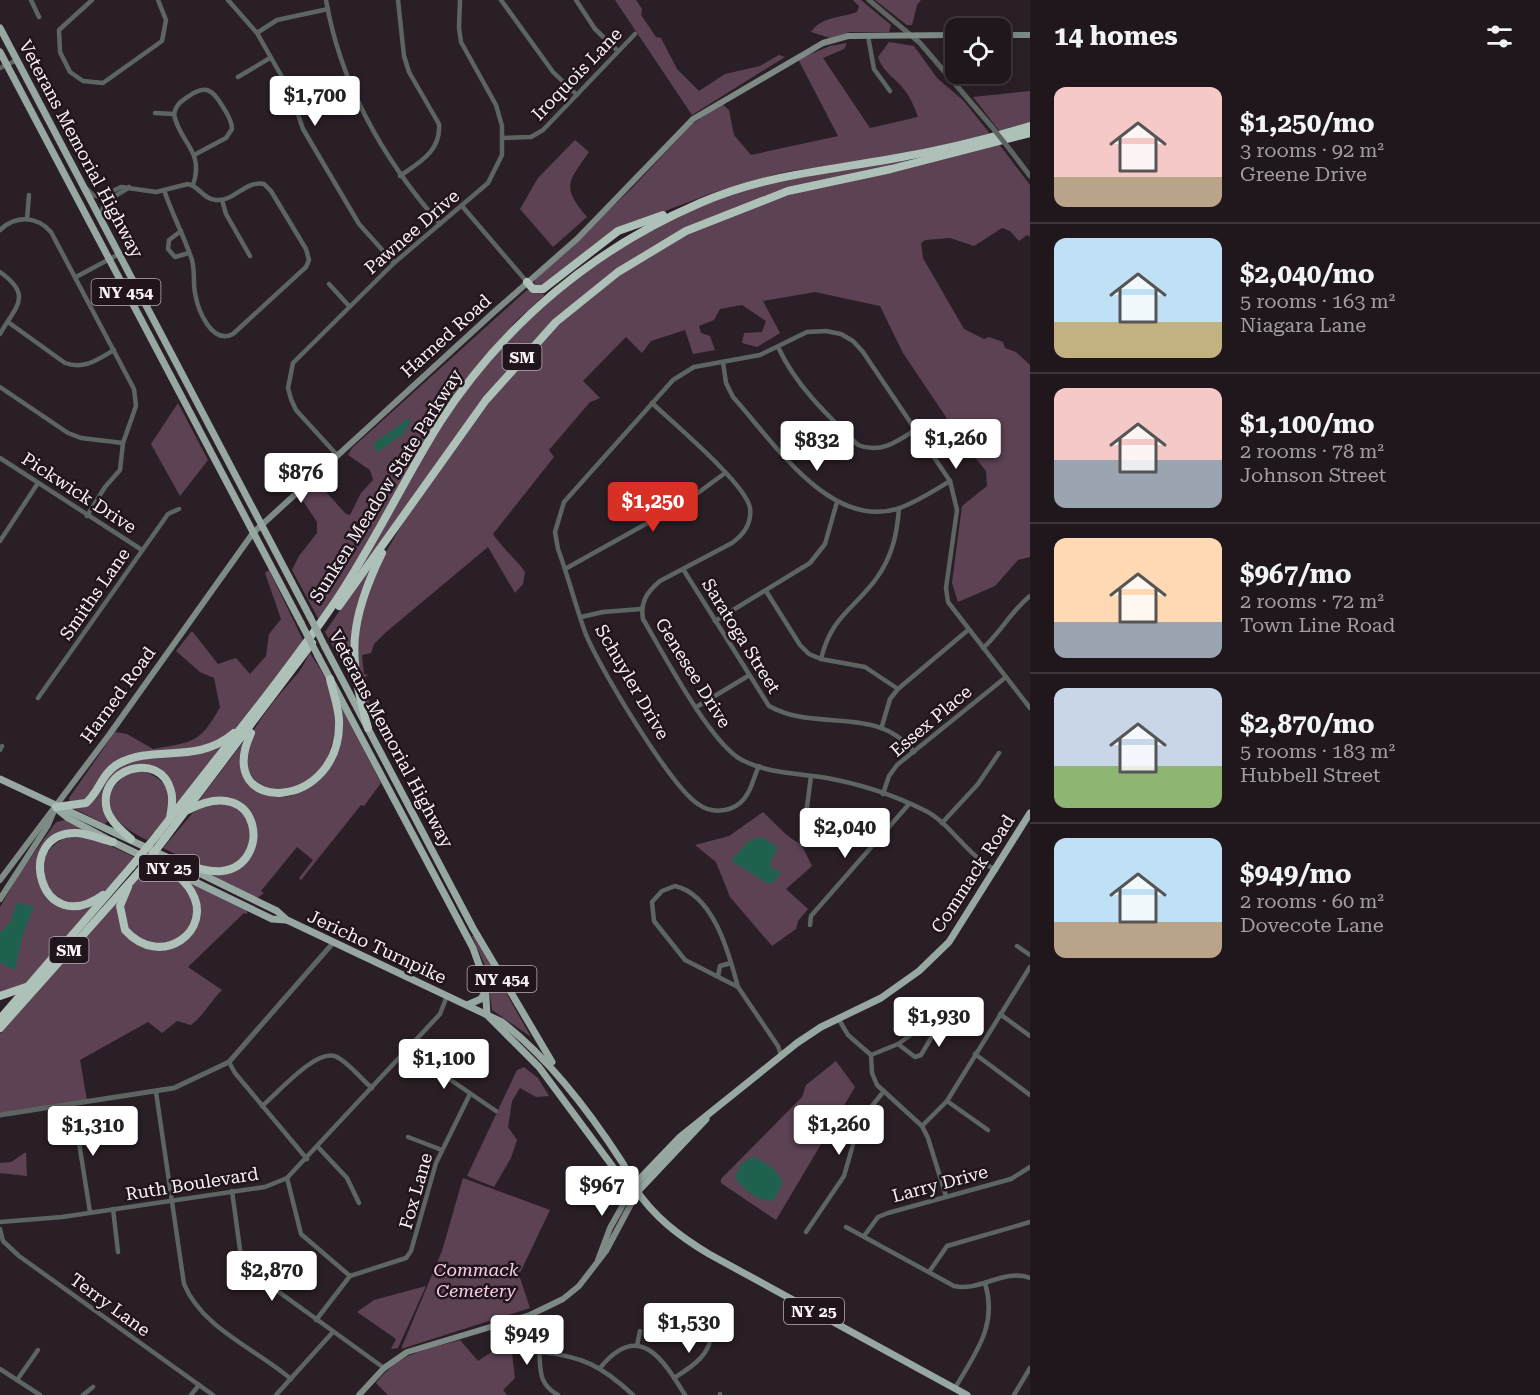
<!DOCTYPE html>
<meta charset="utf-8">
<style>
body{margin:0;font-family:"Roboto Serif",serif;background:#282026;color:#f1f3f6;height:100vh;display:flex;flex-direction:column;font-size:22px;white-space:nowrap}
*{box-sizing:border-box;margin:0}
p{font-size:20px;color:#a29fa4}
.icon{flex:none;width:33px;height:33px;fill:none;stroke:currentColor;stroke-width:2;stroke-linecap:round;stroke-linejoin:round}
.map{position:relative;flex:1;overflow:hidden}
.details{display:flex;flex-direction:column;background:#20171d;width:510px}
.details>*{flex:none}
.fabs{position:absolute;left:945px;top:18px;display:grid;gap:12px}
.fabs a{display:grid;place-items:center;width:66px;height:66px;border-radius:12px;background:#20171d;box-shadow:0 3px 15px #0003,0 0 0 2px #3d363b;font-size:30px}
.price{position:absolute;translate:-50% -51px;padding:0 14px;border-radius:6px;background:#fff;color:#222;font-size:20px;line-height:39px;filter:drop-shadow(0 2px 3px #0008)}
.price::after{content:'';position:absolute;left:50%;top:36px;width:18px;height:14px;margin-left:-9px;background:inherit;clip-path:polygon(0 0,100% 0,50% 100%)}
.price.selected{background:#d93025;color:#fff}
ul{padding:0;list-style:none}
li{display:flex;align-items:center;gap:18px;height:150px;padding:0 24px}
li+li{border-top:2px solid #3d363b}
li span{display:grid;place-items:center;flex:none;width:168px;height:120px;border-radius:12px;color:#555}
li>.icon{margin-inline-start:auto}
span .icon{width:72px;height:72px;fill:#fffc;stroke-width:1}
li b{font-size:26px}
h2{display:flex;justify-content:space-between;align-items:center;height:72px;padding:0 24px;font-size:26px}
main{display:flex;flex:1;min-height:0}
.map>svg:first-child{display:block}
</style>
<main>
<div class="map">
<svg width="1030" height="1395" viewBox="0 0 1030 1395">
<rect width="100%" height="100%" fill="#2b1f27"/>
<g fill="#5d4254">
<polygon points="615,0 636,0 642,9 641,15 656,37 661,38 677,69 699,91 725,74 760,66 779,55 785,57 692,115"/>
<path d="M853 0H861L891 25 889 32H850L830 38 811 32C822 16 841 18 857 12L859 6Z"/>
<polygon points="875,0 921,0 917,5 912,25 907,25"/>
<path d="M889 42 914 46 937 78 963 100 991 135 917 152 785 172 715 192 623 227 543 287 534 285 535 280 632 188 692 124 722 104 729 110 734 135 751 155 838 136 798 59 830 46 847 43 844 49 823 58 870 128 918 117C914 106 910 96 902 87 893 76 883 72 878 57Z"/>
<polygon points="1030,91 1030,123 1001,133 973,97"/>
<path d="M575 140 589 152C568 182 561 186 587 217L553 247 520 209 538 178Z"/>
<path d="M999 144 1030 185V237L1027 235 1019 241 1010 231 1002 228 974 246 950 238 925 240 921 243 923 258 964 329 984 339 989 337 1003 342 1005 348 1016 352 1030 365V557L1018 560 995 586 958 602 952 583 962 506 987 486 986 471 964 444 903 353 880 306 815 292 763 301 780 333 757 347 742 343 744 333 762 332 766 321 742 305 720 309 714 320 699 326 701 333 710 336 715 350 693 354 685 330 651 341 642 353 626 337 583 381 600 398 590 402 549 450 554 457 493 534C503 549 515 558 525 572L523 584 515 593 488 547 385 633 374 644 371 653 362 655 364 674 368 675 365 677 370 709 373 710 380 723 376 725 365 705 357 677 359 616 380 562 404 521 457 447 510 374 544 338 603 286 661 247 717 220 795 193Z"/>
<path d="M906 158 907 161 784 191 704 220 562 313 501 377 354 579C389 521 417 457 457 403 536 294 649 211 781 179 822 169 865 165 906 158Z"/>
<polygon points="527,290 543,293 544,296 517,320 471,373 357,564 319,620 292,570 299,556 317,533 317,522 303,501 303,495 316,481 346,514 350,515 361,493 373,480 370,470 348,455 352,448"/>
<polygon points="178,403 208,460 180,496 151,444"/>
<polygon points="378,555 360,596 355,688 325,632"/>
<path d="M269 570 304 642 234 730 208 746 131 757 97 786 83 801 70 803 69 798 115 732 127 734 153 749C192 742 200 744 220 707L214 678 200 672 176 651 192 631 218 664 236 658 250 674 266 656 269 634 281 619 265 573Z"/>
<path d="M310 653C317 665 327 677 331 692 343 729 330 779 289 792 265 799 240 771 246 748 252 725 284 689 298 673 303 667 306 659 310 653Z"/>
<path d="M339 703 381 783 364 806 361 805 301 880 299 878 313 860 297 847 261 891 264 893 256 899 204 872 220 874 252 851 250 815C229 802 221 792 197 803L247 737C235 762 252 799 282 797 297 797 307 786 317 776 321 772 328 768 330 763 335 753 337 716 339 703Z"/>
<polygon points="230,739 172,815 166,777 139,766 109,783 109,820 105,824 73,808 83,807 104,779 121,764"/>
<path d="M138 770C159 774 177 790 169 814 165 823 154 833 147 840 129 831 92 810 115 786 122 777 127 773 138 770Z"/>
<path d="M229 803C234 806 241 810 244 814 258 835 248 861 225 868 209 873 178 855 163 848L195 810 203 804Z"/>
<path d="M763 812C774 822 788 839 801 844L812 866 786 889 808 909 798 921 796 929 772 946 730 897 716 862 695 845 729 836Z"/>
<polygon points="65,820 91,833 49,842 39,880 67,907 101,899 25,984 0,995 0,907 18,876 56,822"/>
<path d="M77 835 107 844 134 857C122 871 106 897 87 902 41 912 22 844 77 835Z"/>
<path d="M150 865C159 870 170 873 179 880 200 898 198 931 173 943 165 946 153 944 145 944 139 938 128 930 124 923 114 901 136 880 150 865Z"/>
<path d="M186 880 247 909V914L244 913 188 967 222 990C210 1002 204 1015 191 1025L177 1021 162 1033 148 1022 80 1060 87 1100 0 1114V1034L126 887C122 897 116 908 119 919 125 946 161 961 183 942 190 936 194 921 198 913Z"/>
<polygon points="472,936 474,936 531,1037 492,1010 486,968"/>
<polygon points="836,1061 855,1087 776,1220 721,1183 721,1179 802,1097 806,1085"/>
<polygon points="524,1067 538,1078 549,1096 536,1097 520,1088 512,1101 508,1127 517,1140 511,1158 494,1187 467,1176 517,1070"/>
<polygon points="26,1152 27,1176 0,1173 0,1163 11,1162"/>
<polygon points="463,1178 550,1210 519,1275 530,1308 401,1349 442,1251"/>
<polygon points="426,1286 398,1348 391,1349 396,1339 357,1312 374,1300"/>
<path d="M460 1340 478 1361 493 1351 511 1345 515 1378 503 1390 507 1395H388L376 1383C400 1352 424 1350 460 1340Z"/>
</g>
<g fill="#20604e">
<polygon points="409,418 411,421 403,434 379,451 375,451 374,443"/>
<polygon points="761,837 778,847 770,862 772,869 782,871 774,882 769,884 733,862 733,858 750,840"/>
<polygon points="16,903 34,906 23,934 15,970 0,963 0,933 11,921"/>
<path d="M753 1156 773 1168 783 1182 774 1200C759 1203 742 1189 735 1177L740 1165Z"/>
</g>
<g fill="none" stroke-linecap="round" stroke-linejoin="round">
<g stroke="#5d6562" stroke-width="4.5">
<polyline points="31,0 39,17"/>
<polyline points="92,0 59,30 60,52 70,72 83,81 103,83 162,41 166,20 158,0"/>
<polyline points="228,0 257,33 290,91 303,129 359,224 394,263"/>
<path d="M326 0C341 86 383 159 440 224"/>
<path d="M398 0 404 56 409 72 439 124C441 151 420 162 400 176"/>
<polyline points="501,0 553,72 577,95"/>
<polyline points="576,0 595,29 618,51"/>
<polyline points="257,33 277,20 328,9"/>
<polyline points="868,36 874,69 890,91"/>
<polyline points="0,68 17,60"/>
<polyline points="238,77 270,58"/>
<polyline points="155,113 174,114"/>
<polyline points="504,138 531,137 543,130 635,34"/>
<path d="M193 185C205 150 179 143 174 114 176 104 182 101 189 96 206 84 213 90 223 107 227 114 232 120 232 129L226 138 196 154"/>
<path d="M87 189 93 195 101 197 121 187 156 192 188 184C199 186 203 199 216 200 234 202 245 180 264 184L271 191 306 249 309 260 306 267 233 334C212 345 198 311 195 293 193 282 195 271 192 260 184 236 172 214 164 190"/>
<polyline points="222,200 226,214 250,256"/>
<polyline points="462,206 527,282"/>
<path d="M103 218C97 199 118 197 129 187"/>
<polyline points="27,219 29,195"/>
<path d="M0 230C16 215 37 216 51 232L134 389 136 406 123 443 120 470 105 487 87 516"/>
<polyline points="181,231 169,240 168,249 175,257 189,253"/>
<path d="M0 272C34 296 15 307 0 334"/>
<polyline points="76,277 119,254"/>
<polyline points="329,284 349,306"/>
<path d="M8 322 65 363C84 370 97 360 114 350"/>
<path d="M778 347C796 386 828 416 858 445 880 454 897 442 915 430"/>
<path d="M723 362 726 383 733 397C773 441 829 529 897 509 915 503 934 491 950 481"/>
<polyline points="0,387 68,433 81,438 123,443"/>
<path d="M652 403C672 422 746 484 750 508 752 523 743 535 732 543L660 581C647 592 640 602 643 619 663 653 710 743 742 760 769 774 798 773 827 778 860 784 896 796 926 811 951 824 967 856 996 870"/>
<polyline points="337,455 296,410 291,399 288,388 293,363 394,263 488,183 502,155 502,126 496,105 461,42 459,28 460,0"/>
<polyline points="0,458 142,550"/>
<polyline points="0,541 38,483"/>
<polyline points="565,569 687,501 725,473"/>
<path d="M683 569 769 706C817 733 876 704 914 752"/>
<polyline points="766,591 800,645 809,654 821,659 865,667 898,689"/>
<polyline points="581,617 603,612 641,609"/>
<polyline points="715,621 810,563 825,544 837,502"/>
<path d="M983 648C1001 632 1011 611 1030 596"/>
<path d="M821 659C831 617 853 610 876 579 892 557 897 535 899 508"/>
<polyline points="38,698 168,514 179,509"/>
<polyline points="698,706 748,676"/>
<polyline points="882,726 890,699 898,689 968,630"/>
<polyline points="0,750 2,746"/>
<path d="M759 766C753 778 751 794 740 803 728 813 710 813 698 804 671 787 597 664 585 632 575 604 568 576 558 549L555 532 564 502 673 380 694 367 760 355 807 332 826 331 841 334 853 341 863 352 950 481 957 510 946 588 948 602 1030 708"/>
<polyline points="883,794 889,776 897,765 1006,677"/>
<polyline points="942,823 978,784 999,753"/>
<polyline points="804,830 811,776"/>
<path d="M675 886C714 895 729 954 738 987L685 960 654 921 652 902 662 891Z"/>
<polyline points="810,925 811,916 909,804"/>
<polyline points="1017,946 1030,955"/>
<polyline points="718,976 720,966 731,963"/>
<polyline points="738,987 778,1046 781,1055"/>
<polyline points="1000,1014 1030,1036"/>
<polyline points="838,1018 848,1035 871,1055 872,1073 877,1085 922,1126 928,1138 946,1196"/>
<polygon points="925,1025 933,1027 934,1033 921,1055 915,1057 898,1044"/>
<polyline points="407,1050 496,1111"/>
<polyline points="975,1054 1030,1095"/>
<polyline points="871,1055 898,1044"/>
<polyline points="229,1062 235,1073 307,1159"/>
<path d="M156 1092 184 1284C202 1328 256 1349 291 1379"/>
<polyline points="947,1101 988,1130"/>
<polyline points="73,1105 90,1212"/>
<path d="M262 1106C278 1093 317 1047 337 1057 350 1064 361 1079 372 1088"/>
<polyline points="922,1126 947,1101 1030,967"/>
<polyline points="408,1137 442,1150"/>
<polyline points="318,1147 347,1178 359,1203"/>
<polyline points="287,1178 301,1234 350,1276"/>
<polyline points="232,1191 241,1257 247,1269 384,1368"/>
<polyline points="113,1209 118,1252"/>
<polyline points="0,1222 62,1217 265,1187 287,1178 440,1014 447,996"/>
<path d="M846 1227 954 1286C980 1292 1004 1268 1030 1278"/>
<polyline points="0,1229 3,1241 19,1256 213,1395"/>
<polyline points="806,1232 844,1176 856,1134 868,1111 884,1091"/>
<polyline points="864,1236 878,1217 888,1213 1011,1179 1030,1167"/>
<polyline points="929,1272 947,1246 1030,1222"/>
<path d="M530 1315C534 1325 538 1337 539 1348 541 1369 537 1383 558 1395"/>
<polyline points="316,1320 350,1276 406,1258 411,1251 436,1163 470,1094"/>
<polyline points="637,1346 640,1331"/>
<path d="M540 1352C582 1356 602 1366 633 1395"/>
<path d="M600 1368C639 1320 663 1359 685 1395"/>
<polyline points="0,1369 40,1395"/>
<path d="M674 1378C692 1367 715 1352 710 1328L700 1323"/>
<polyline points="17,1380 38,1350"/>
<path d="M955 1388C976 1352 998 1325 985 1283"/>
<polyline points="83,1395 93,1387"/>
<polyline points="191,1395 199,1385"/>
<polyline points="276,1395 333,1332"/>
<polyline points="720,1395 720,1394"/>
<polyline points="1014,1395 1030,1368"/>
</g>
<g stroke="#5d6562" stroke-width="5">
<polyline points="869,0 920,43 992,127"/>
<polyline points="1011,151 1030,176"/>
<polyline points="0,1115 174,1088 229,1062 333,943"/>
</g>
<g stroke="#7e8a85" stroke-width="6">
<polyline points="1000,35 1030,35"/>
<polyline points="0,880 109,735 253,533 494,312 577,239 693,119 823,43 848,36 956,35"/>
<polyline points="0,899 48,825 53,813"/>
<polyline points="598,1260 610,1228 634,1185"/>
<polyline points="359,1395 384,1368 407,1352 530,1315 563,1299 579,1286 606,1251 638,1191"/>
</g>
<g stroke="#97a7a1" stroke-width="7">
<polyline points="0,28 310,617"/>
<polyline points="0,52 301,623"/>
<polyline points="325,647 473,928 552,1062"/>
<polyline points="318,656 473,948 485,982 487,1015"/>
<polyline points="0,779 175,861"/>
<polyline points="57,809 68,818 113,842 272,919 286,920"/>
<path d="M193 870 277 911 287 920 502 1022C550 1059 589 1111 622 1162 627 1169 629 1179 634 1187 654 1217 679 1236 709 1254L967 1395"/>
<polyline points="467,1005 481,999 485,992"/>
<polyline points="489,1017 539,1067 616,1171 631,1183"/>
<polyline points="634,1185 680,1137 797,1043 821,1027 881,998 919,971 949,942 1030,813"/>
<polyline points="638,1191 706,1119"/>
</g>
<g stroke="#aec1b9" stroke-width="8">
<polyline points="527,282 533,289 543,289 618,231 663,215"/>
<polyline points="339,606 486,400 556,322 618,272 686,231 788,191 891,169 1030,133"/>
<path d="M368 728C347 657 349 620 382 553"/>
<path d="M251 733C212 817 343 813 339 719 338 706 333 692 330 679"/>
<path d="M56 807 86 803C99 792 102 773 118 764 153 744 197 765 234 733"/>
<path d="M158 834C217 757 280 682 335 602 374 544 403 481 440 422 504 324 593 249 700 203 765 175 823 171 891 159 938 151 985 140 1030 126"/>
<polyline points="165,838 312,643"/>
<path d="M131 839C122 831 111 822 107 810 96 769 160 749 171 791 174 800 171 809 170 819"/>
<path d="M172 859C187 864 205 873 222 871 273 865 262 771 188 810"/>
<path d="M128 887 120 906 125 930C162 971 215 929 191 891 186 882 176 874 168 867"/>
<path d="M103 895C39 941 13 831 77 833 89 834 101 839 113 842"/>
<polyline points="0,996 26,987"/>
<polyline points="0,1019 131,867"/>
<polyline points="0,1028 139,872"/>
</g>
<polyline stroke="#5d6562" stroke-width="5" points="992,127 1011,151"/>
<g stroke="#97a7a1" stroke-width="7">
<polyline points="310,617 325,647"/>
<polyline points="301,623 318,656"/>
</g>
<g stroke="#aec1b9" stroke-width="8">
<polyline points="131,867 158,834"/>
<polyline points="139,872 165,838"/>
</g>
</g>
<g text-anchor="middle" stroke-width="5" stroke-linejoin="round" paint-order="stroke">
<g fill="#21151d" stroke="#b8aeb4" stroke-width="1.5">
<rect x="91.5" y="279" width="69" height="26" rx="4.5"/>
<rect x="502.5" y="344" width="39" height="26" rx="4.5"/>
<rect x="139" y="855" width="60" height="26" rx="4.5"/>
<rect x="49.5" y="937" width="39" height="26" rx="4.5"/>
<rect x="467.5" y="966" width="69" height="26" rx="4.5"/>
<rect x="784" y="1298" width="60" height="26" rx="4.5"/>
</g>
<g font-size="16" font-weight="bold" fill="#f9f0f5">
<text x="126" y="298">NY 454</text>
<text x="522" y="363">SM</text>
<text x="169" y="874">NY 25</text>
<text x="69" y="956">SM</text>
<text x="502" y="985">NY 454</text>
<text x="814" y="1317">NY 25</text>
</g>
<g font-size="18" fill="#f9f0f5" stroke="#21151d">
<text transform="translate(577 74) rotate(-46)" y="6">Iroquois Lane</text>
<text transform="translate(81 149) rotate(62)" y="6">Veterans Memorial Highway</text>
<text transform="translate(412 232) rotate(-41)" y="6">Pawnee Drive</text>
<text transform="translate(446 336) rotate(-42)" y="6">Harned Road</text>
<text transform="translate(386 486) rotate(-58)" y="6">Sunken Meadow State Parkway</text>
<text transform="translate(79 493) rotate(33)" y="6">Pickwick Drive</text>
<text transform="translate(95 594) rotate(-55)" y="6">Smiths Lane</text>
<text transform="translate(741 636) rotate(58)" y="6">Saratoga Street</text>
<text transform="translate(693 673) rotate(58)" y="6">Genesee Drive</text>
<text transform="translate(632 682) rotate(60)" y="6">Schuyler Drive</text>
<text transform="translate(118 695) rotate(-54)" y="6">Harned Road</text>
<text transform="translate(931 721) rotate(-40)" y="6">Essex Place</text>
<text transform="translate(391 739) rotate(62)" y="6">Veterans Memorial Highway</text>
<text transform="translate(973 874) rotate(-57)" y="6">Commack Road</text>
<text transform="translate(377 947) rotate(25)" y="6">Jericho Turnpike</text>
<text transform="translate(192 1184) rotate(-9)" y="6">Ruth Boulevard</text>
<text transform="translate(940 1184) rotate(-15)" y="6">Larry Drive</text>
<text transform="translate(416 1191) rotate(-74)" y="6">Fox Lane</text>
<text transform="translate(110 1305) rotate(36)" y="6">Terry Lane</text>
</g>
<g font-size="18" font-style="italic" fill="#f9cdea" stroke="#21151d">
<text x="476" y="1276">Commack<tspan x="476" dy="21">Cemetery</tspan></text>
</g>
</g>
</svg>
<div class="fabs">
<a><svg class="icon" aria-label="locate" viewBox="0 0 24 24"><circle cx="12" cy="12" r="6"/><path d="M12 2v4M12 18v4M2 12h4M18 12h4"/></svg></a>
</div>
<b class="price" style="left:315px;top:127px">$1,700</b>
<b class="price" style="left:956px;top:470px">$1,260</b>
<b class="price" style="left:817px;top:472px">$832</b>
<b class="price" style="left:301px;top:504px">$876</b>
<b class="price selected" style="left:653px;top:533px">$1,250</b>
<b class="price" style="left:845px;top:859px">$2,040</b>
<b class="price" style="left:939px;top:1048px">$1,930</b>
<b class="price" style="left:444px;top:1090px">$1,100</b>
<b class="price" style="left:839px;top:1156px">$1,260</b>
<b class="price" style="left:93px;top:1157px">$1,310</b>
<b class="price" style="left:602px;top:1217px">$967</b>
<b class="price" style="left:272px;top:1302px">$2,870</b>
<b class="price" style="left:689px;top:1354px">$1,530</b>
<b class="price" style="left:527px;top:1366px">$949</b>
</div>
<section class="details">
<h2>14 homes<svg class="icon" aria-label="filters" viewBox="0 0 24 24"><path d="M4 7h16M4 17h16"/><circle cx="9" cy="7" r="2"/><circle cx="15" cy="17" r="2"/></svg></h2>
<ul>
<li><span style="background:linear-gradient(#f6c9c9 75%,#b9a48a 0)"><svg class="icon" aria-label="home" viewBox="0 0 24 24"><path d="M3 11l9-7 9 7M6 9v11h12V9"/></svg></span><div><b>$1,250/mo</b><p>3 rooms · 92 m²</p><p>Greene Drive</p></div></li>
<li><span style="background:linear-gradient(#bfe0f5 70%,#c2b280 0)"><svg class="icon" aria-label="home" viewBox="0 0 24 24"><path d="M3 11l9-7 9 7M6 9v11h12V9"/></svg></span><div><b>$2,040/mo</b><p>5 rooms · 163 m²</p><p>Niagara Lane</p></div></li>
<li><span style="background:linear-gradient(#f6c9c9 60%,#9aa5b1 0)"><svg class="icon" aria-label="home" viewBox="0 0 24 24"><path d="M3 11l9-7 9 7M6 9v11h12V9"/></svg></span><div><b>$1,100/mo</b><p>2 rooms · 78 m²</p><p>Johnson Street</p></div></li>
<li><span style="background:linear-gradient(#ffd9b3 70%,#9aa5b1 0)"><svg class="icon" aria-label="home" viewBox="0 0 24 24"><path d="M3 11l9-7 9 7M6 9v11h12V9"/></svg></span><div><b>$967/mo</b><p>2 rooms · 72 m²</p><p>Town Line Road</p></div></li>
<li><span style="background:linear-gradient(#c9d6e8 65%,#8fb573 0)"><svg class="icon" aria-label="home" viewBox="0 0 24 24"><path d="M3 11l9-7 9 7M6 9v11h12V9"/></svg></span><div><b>$2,870/mo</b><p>5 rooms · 183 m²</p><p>Hubbell Street</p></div></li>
<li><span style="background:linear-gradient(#bfe0f5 70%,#b9a48a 0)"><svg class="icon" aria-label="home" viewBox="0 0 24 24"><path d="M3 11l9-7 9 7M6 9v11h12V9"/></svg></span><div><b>$949/mo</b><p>2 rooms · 60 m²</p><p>Dovecote Lane</p></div></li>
</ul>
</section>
</main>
